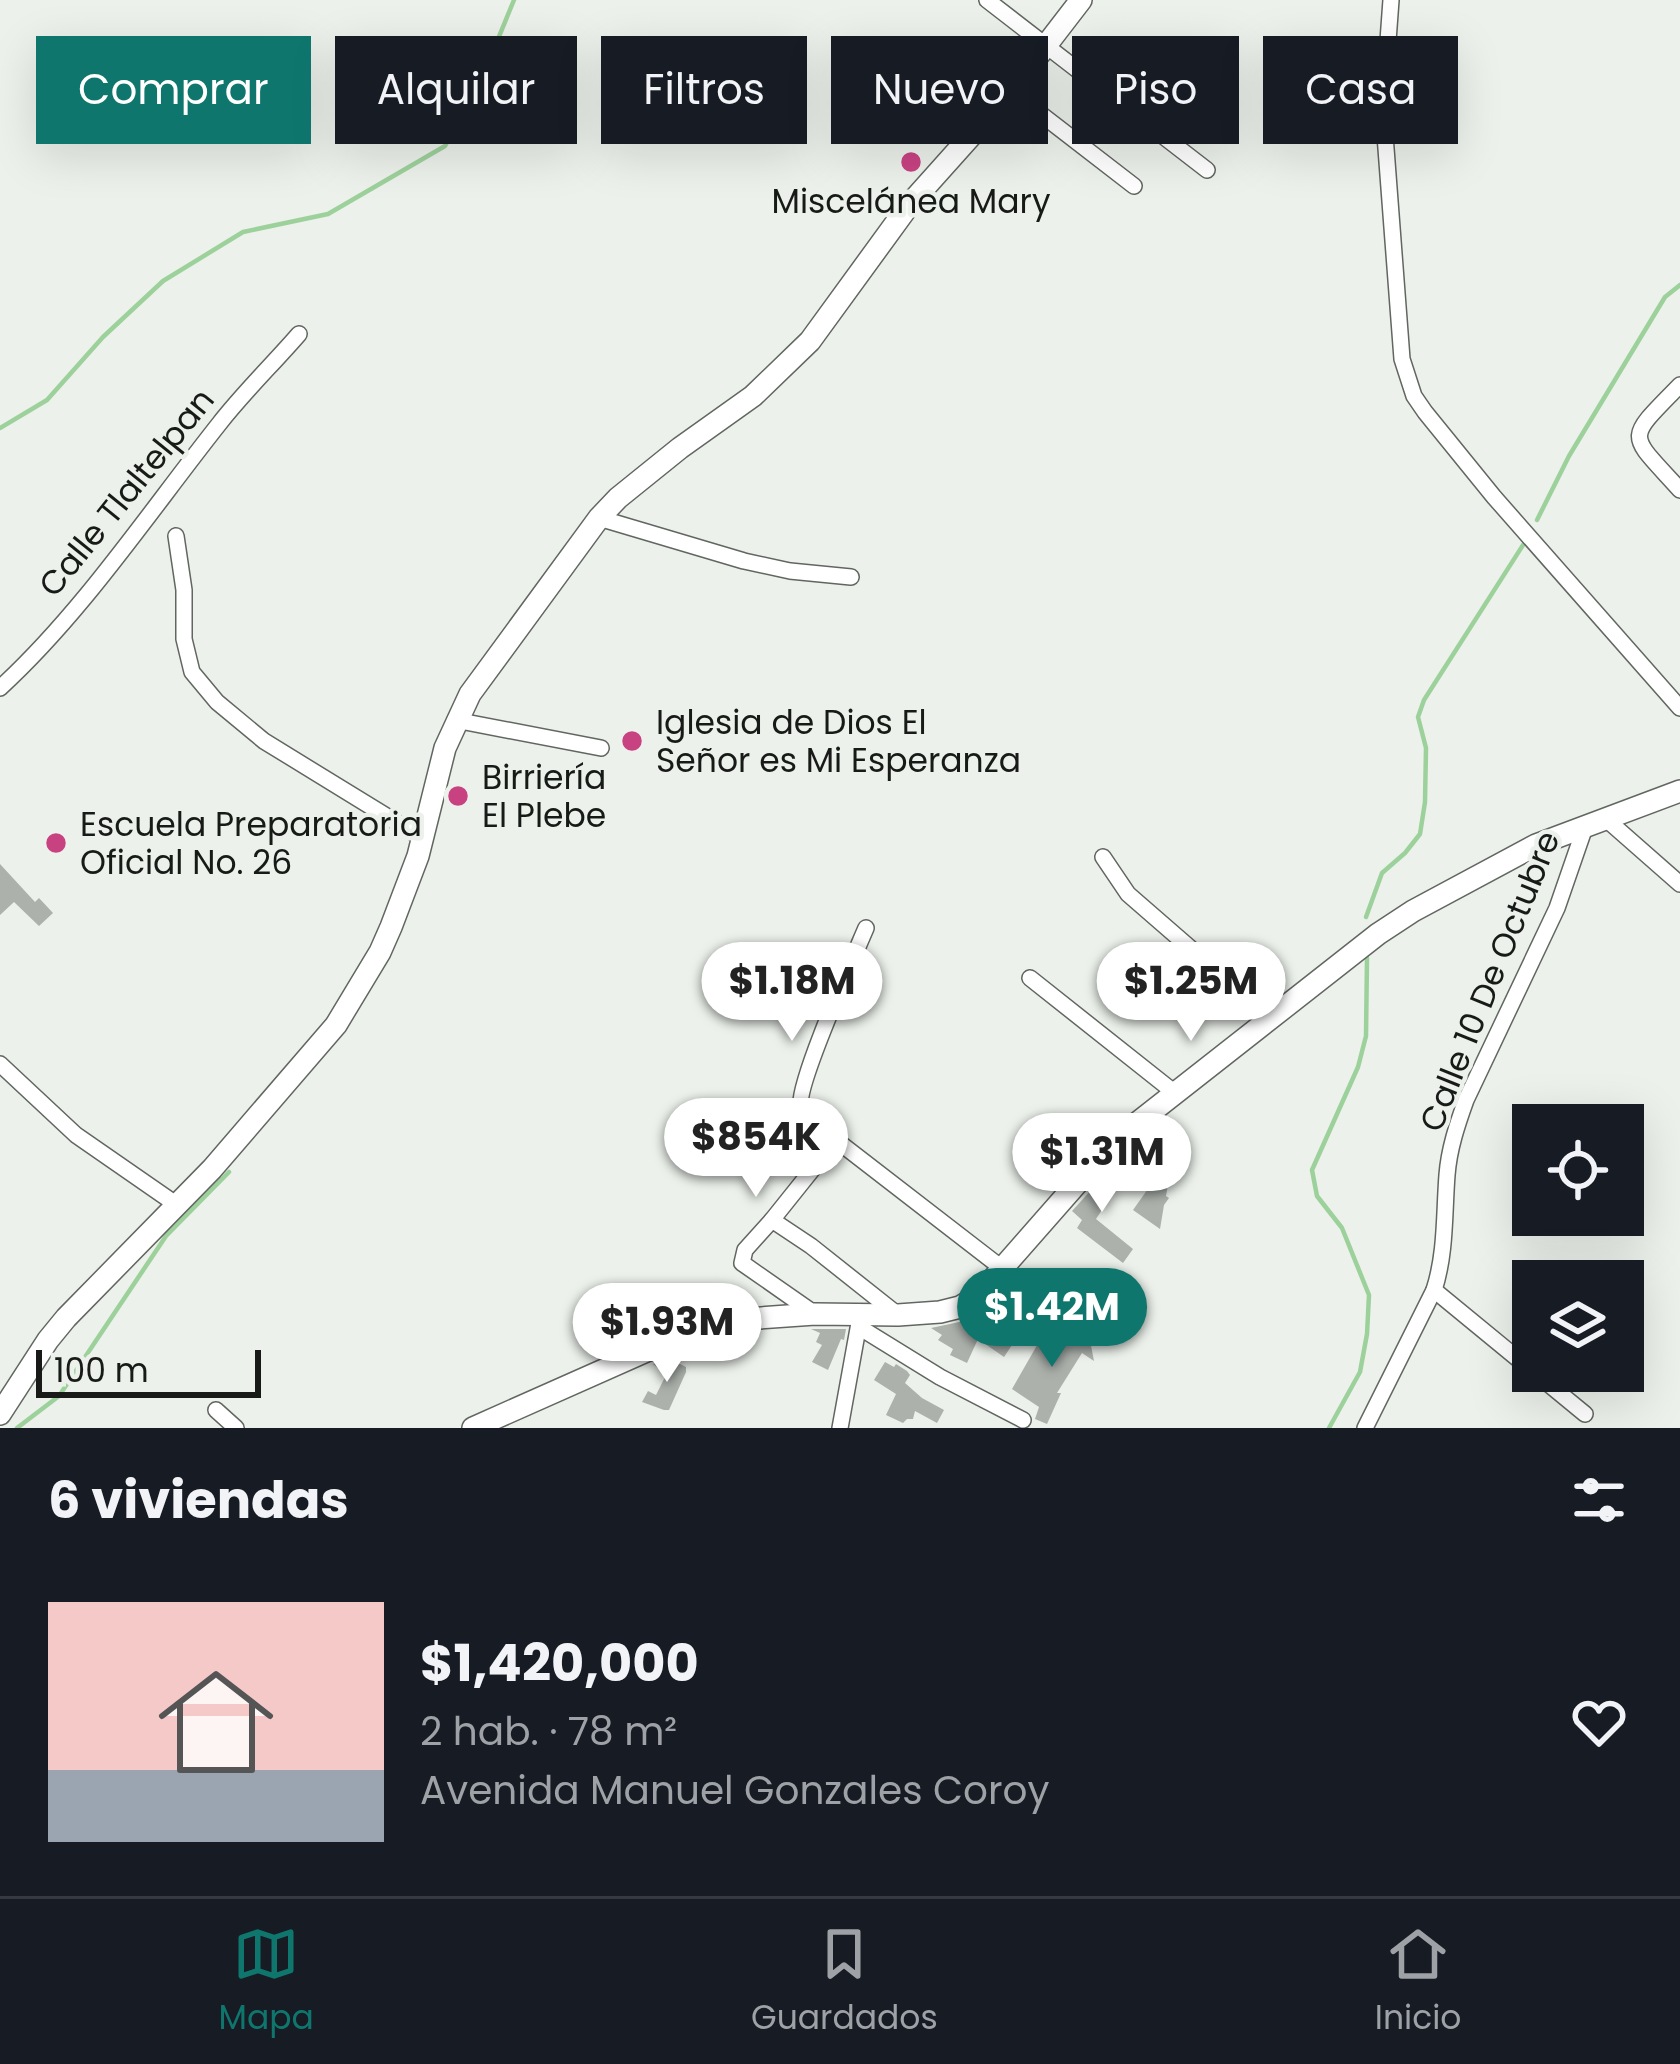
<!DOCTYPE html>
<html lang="es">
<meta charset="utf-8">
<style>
body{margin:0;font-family:Poppins,sans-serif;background:#242831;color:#f1f3f6;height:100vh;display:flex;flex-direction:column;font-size:45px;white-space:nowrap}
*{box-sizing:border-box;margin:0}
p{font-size:39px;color:#9ea1a6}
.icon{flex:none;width:66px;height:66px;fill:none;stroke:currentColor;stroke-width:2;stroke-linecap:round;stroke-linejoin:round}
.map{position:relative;height:1428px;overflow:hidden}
.sheet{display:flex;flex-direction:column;background:#171b24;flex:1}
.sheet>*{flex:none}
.top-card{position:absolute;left:36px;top:36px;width:1608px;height:108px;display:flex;gap:24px}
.tools{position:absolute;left:1512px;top:1104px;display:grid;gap:24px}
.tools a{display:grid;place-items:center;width:132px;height:132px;border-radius:0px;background:#171b24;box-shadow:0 12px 48px #0002;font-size:60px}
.scale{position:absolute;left:36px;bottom:30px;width:225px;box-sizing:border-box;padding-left:12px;border:6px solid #181a18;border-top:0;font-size:33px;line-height:42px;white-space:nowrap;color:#181a18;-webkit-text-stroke:9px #ecf1eb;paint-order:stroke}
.price{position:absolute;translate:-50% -102px;padding:0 27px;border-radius:42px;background:#fff;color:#222;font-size:39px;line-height:78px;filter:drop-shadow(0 3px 6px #0008)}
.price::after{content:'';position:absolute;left:50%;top:72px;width:36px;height:27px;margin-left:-18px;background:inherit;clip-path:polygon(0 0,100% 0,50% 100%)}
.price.on{background:#0f766e;color:#fff}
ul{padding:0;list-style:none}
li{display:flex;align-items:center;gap:36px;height:300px;padding:0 48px}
li span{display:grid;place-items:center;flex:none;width:336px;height:240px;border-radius:0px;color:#555}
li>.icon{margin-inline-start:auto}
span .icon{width:144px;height:144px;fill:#fffc;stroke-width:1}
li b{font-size:51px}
h2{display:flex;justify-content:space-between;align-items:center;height:144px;padding:0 48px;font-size:51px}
.pill{padding:0 42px;border-radius:0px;background:#171b24;box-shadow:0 12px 48px #0002;font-size:42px;line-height:108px}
.pill.on{background:#0f766e;color:#fff}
.tabs{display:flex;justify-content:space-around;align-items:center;height:168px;border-top:3px solid #363941;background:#171b24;font-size:33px;color:#9ea1a6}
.tabs a{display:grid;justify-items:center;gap:6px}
.tabs .on{color:#0f766e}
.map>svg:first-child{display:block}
</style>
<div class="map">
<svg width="1680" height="1428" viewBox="0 0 1680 1428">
<rect width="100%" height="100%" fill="#ecf1eb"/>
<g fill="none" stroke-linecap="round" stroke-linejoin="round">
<g stroke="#9dd19b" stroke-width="4.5">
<polyline points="0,428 47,400 103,337 163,281 243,232 328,214 445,146 482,78 514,0"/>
<polyline points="1537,520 1569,456 1665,297 1680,285"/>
<polyline points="1366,917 1382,873 1405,853 1420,834 1425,802 1426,748 1418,717 1424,700 1525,542"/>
<polyline points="17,1428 59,1396 166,1236 229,1172"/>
<polyline points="1329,1428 1360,1372 1367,1334 1369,1295 1342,1228 1317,1196 1312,1170 1358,1067 1366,1036 1367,958"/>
</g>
</g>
<g fill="#acb1ac">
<polygon points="0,864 35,902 39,898 53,913 39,926 14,902 0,915"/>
<polygon points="1141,1145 1164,1165 1174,1150 1166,1196 1169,1198 1164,1205 1160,1229 1133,1210 1157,1176 1133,1155"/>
<polygon points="1114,1165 1126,1173 1096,1219 1133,1249 1123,1263 1077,1228 1082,1220 1072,1211"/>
<polygon points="983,1311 979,1317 1014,1342 1004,1357 978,1339 967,1363 950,1355 953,1349 938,1340 942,1335 931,1328 964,1321"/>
<polygon points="1081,1321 1093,1329 1089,1335 1094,1361 1082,1353 1057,1393 1061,1393 1047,1424 1035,1419 1039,1407 1012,1389 1044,1333 1064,1347"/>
<polygon points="811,1329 846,1329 844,1340 841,1339 828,1370 812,1362 822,1345 816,1342 820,1333"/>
<polygon points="668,1358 686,1367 686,1372 669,1410 664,1410 642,1402 648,1391 656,1395 666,1375 653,1364"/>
<polygon points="885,1362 894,1367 896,1364 907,1371 910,1375 905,1383 922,1398 944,1410 937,1423 915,1411 913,1419 907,1419 903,1423 886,1415 896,1394 874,1380"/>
</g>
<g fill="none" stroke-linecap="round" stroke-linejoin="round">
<g stroke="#616661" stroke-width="18">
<g id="minor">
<polyline points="987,0 1207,170"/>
<polyline points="1391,0 1383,109 1402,359 1414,396 1425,412 1494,497 1680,708"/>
<polyline points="1011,91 1134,186"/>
<path d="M1680 385C1624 442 1628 432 1680 490"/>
<polyline points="599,518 744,561 790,571 851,577"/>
<polyline points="176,536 184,590 184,639 192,672 217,702 264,741 422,838"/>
<path d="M0 688C82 613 150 511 219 424 244 392 273 364 299 334"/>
<polyline points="455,720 601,748"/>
<polyline points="1606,819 1680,884"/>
<polyline points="1103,857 1128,894 1197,954 1266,1022"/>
<path d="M866 928C855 954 795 1088 801 1107 805 1121 826 1132 836 1140L1003 1269"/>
<polyline points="1030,978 1175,1093"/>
<polyline points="0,1064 76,1135 177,1205"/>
<polyline points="772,1220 836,1140"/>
<polyline points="1434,1290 1585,1414"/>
<polyline points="815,1314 742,1263 745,1250 772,1220 811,1246 898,1315"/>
<polyline points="859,1327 940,1377 1023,1420"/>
<polyline points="216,1410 236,1428"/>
<polyline points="840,1428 859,1323"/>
<path d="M1365 1428 1434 1290C1446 1253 1444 1214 1447 1175 1449 1149 1457 1125 1466 1100L1557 908 1585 827"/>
</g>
</g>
<g stroke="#616661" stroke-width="24">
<g id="major">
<polyline points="0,1414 48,1340 66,1318 212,1169 336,1025 380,952 391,927 418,856 445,748 470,694 599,518 618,498 680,448 753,396 810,341 909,205 1011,91 1081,0"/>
<polyline points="473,1428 669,1341 732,1320 815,1314 898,1315 940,1312 960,1307 978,1296 1101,1156 1127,1131 1378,934 1413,911 1536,845 1680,791"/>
</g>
</g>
<use href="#minor" stroke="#fff" stroke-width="15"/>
<use href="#major" stroke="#fff" stroke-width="21"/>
</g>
<g fill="#c84282" stroke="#ecf1eb" stroke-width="4.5">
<circle cx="911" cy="162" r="12"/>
<circle cx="632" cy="741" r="12"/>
<circle cx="458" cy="796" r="12"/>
<circle cx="56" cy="843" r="12"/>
</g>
<g text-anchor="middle" stroke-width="9" stroke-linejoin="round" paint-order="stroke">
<g font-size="33" fill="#181a18" stroke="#ecf1eb" text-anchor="start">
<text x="911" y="213" text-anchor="middle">Miscelánea Mary</text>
<text x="656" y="734">Iglesia de Dios El<tspan x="656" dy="38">Señor es Mi Esperanza</tspan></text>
<text x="482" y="789">Birriería<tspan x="482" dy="38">El Plebe</tspan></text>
<text x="80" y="836">Escuela Preparatoria<tspan x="80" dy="38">Oficial No. 26</tspan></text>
</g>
<g font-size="33" fill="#181a18" stroke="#ecf1eb">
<text transform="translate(126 492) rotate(-51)" y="12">Calle Tlaltelpan</text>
<text transform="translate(1489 981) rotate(-68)" y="12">Calle 10 De Octubre</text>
</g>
</g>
</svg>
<div class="tools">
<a><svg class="icon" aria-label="locate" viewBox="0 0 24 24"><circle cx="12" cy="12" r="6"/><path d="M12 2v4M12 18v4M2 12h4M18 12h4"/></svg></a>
<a><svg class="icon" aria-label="layers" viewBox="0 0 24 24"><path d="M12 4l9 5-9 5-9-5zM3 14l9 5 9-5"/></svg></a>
</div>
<div class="scale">100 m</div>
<b class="price" style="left:792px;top:1044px">$1.18M</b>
<b class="price" style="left:1191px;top:1044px">$1.25M</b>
<b class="price" style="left:756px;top:1200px">$854K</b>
<b class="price" style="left:1102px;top:1215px">$1.31M</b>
<b class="price on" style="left:1052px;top:1370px">$1.42M</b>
<b class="price" style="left:667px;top:1385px">$1.93M</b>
<div class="top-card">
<a class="pill on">Comprar</a>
<a class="pill">Alquilar</a>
<a class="pill">Filtros</a>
<a class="pill">Nuevo</a>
<a class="pill">Piso</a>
<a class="pill">Casa</a>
</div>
</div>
<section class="sheet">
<h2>6 viviendas<svg class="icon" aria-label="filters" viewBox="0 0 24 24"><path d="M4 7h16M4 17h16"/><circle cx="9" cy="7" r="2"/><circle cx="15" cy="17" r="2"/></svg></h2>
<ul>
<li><span style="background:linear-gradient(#f6c9c9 70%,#9aa5b1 0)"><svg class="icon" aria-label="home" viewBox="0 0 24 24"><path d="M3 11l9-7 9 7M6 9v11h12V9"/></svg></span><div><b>$1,420,000</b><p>2 hab. · 78 m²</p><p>Avenida Manuel Gonzales Coroy</p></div><svg class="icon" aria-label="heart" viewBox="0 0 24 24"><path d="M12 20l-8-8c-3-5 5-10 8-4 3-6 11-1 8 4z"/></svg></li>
</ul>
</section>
<nav class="tabs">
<a class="on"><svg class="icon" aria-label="map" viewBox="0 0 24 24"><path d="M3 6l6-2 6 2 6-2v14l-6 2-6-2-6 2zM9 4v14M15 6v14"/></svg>Mapa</a>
<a><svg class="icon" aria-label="saved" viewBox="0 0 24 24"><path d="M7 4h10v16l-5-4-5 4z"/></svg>Guardados</a>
<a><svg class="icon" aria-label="home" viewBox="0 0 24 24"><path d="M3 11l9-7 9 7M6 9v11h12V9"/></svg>Inicio</a>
</nav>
